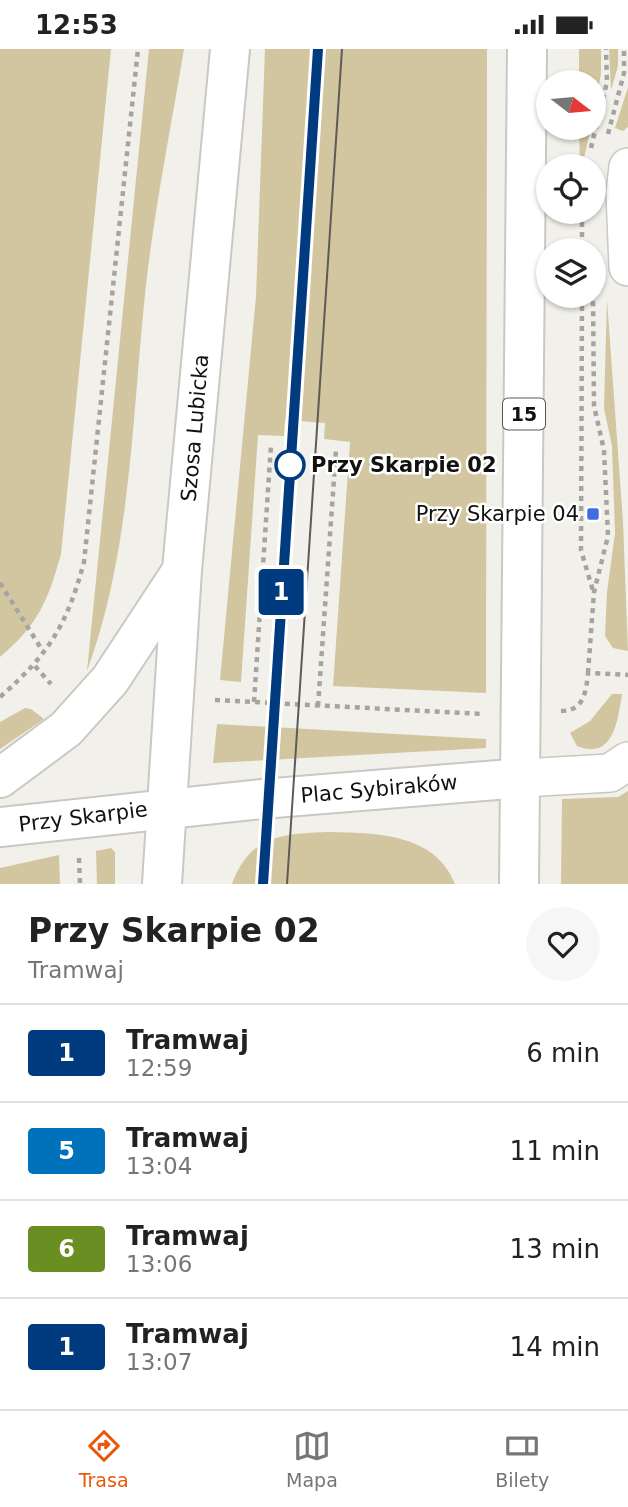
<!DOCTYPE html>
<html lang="pl">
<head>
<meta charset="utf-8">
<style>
	:root { --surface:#fff; --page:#f6f6f6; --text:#222; --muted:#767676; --line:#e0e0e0; --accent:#ea580c }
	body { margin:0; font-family:"DejaVu Sans",sans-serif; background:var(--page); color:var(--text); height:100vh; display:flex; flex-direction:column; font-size:26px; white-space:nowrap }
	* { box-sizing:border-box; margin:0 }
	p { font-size:23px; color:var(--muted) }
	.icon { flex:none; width:38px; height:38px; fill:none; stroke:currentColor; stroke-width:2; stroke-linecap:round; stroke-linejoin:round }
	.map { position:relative; height:835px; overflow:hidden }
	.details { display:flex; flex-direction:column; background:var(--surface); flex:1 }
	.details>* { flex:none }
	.badge { padding:0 14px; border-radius:5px; font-size:24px; line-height:46px }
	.needle { width:46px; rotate:106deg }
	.fabs { position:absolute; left:536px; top:21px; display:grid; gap:14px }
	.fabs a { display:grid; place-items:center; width:70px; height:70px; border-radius:50%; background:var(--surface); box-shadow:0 2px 5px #0004; font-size:35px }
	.map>.badge { position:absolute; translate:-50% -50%; box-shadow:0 0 0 4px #fff }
	.round { display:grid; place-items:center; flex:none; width:74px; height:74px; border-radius:37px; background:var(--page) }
	.head { display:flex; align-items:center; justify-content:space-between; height:119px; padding:0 28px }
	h1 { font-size:33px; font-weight:700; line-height:52px }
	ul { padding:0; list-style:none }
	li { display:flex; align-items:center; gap:21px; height:98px; padding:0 28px; border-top:2px solid var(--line) }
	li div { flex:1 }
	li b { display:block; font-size:26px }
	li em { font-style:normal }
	li .badge { min-width:77px; font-weight:700; text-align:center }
	.status { display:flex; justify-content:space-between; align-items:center; height:49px; padding:0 35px; background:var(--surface); direction:ltr }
	.status svg { height:19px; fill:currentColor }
	.menu { display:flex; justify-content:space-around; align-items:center; height:98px; border-top:2px solid var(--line); background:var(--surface); font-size:19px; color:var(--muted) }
	.menu a { display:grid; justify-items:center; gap:4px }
	.menu .on { color:var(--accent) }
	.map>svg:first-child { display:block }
	.green { fill:#d2c6a0 }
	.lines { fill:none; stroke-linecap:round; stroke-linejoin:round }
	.minor-casing { stroke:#c9c8c2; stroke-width:40 }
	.tertiary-casing { stroke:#c9c8c2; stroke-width:42 }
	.primary-casing { stroke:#c9c8c2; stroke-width:42 }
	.path { stroke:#a5a49f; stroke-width:4.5; stroke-dasharray:5 5; stroke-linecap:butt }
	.minor { stroke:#fff; stroke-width:37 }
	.tertiary { stroke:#fff; stroke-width:38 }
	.primary { stroke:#fff; stroke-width:38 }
	.tram { stroke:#5c5b58; stroke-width:2 }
	.line-casing { stroke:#fff; stroke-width:16 }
	.line { stroke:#003b80; stroke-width:10 }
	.stop-dot { fill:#fff; stroke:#003b80; stroke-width:3.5 }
	.poi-dot { fill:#3f6edf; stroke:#fff; stroke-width:2.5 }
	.labels { text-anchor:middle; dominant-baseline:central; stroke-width:5; stroke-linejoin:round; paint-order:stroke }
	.shield { fill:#fff; stroke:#585857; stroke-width:2 }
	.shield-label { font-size:19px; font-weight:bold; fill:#11110f }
	.street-label { font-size:21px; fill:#11110f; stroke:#fff }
	.stop-label { font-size:21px; font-weight:bold; fill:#11110f; stroke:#fff; text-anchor:start }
	.poi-label { font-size:21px; fill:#11110f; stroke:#fff; text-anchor:end }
</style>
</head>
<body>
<div class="status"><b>12:53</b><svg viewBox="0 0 49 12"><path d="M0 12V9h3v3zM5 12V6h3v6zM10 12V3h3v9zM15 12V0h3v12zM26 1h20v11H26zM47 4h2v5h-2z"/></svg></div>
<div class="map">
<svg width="628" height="835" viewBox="0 0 628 835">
	<rect width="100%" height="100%" fill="#f2f0ea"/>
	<path class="green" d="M0,0h111l-50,505c-13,47 -23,71 -61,103z
		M149,0h35c-13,78 -29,157 -38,236 -14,128 -14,264 -59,386z
		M265,0h222l-1,644 -153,-7 17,-244 -26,-3 1,-16 -40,-3 -1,16 -26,-1 -17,247 -21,-2 36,-384z
		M579,0h22v25l-8,42v-34h-14z
		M609,0h9v17l-7,24z
		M628,38v40l-5,4 -8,-3z
		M579,79h12l-9,38h-2z
		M607,251l16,222 5,129 -15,-3 -8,-12 2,-44 8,-59 -3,-87 -8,-38z
		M612,645h10c-4,25 -8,67 -45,52l-7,-13 20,-12z
		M25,659l6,1 13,10 -44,30v-27z
		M217,675l269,15v9l-273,15z
		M628,742v93h-67l1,-85 56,-2z
		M327,783c46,1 108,0 128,52h-223c18,-49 50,-50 95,-52z
		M111,799l4,4v32h-18l-1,-33z
		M59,806l1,29h-60v-16z"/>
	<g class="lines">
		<g class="minor-casing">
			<path id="minor" d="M628,118l-3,26 3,74
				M522,729l88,-5 18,-12"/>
		</g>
		<g class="tertiary-casing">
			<path id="tertiary" d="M0,778l262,-28 260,-21"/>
		</g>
		<g class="primary-casing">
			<path id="primary" d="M0,729l66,-49 44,-49 69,-105
				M162,835l20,-314 48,-521
				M519,835l8,-835"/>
		</g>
		<path class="path" d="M608,85l16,-61v-24
			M591,99l16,-66 -1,-33
			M582,163v38
			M582,247l-1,254 12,41
			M0,534l44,70
			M35,617l16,18
			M588,624l6,-81 14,-56 -4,-86 -10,-44 -1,-110
			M0,648c49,-43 67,-72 84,-135l54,-513
			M215,651l267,14
			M254,653l17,-257
			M318,657l18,-256
			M561,662c23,0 25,-19 27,-38l40,2
			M79,809l1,26"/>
		<use href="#minor" class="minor"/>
		<use href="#tertiary" class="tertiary"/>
		<use href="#primary" class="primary"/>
		<path class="tram" d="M263,835l55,-835
			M287,835l55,-835"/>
	</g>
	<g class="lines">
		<g class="line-casing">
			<path id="line" d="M263,835l55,-835"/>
		</g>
		<use href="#line" class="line"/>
	</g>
	<circle class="stop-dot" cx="290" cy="416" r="14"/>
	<rect class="poi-dot" x="586" y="458" width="14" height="14" rx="3.5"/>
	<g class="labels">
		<rect class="shield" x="503" y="349.5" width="42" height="31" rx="5"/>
		<g class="shield-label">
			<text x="524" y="365">15</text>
		</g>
		<g class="street-label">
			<text transform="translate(195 379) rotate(-85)">Szosa Lubicka</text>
			<text transform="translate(379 740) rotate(-5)">Plac Sybiraków</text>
			<text transform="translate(83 768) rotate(-7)">Przy Skarpie</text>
		</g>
		<g class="stop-label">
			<text x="311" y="416">Przy Skarpie 02</text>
		</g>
		<g class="poi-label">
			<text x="579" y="465">Przy Skarpie 04</text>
		</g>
	</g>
</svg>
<div class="fabs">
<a><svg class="needle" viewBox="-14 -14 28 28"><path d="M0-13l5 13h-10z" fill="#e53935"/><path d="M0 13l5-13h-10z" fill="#767676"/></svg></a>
<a><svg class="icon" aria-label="locate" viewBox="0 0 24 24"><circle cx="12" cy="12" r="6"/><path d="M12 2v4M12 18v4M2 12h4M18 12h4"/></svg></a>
<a><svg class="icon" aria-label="layers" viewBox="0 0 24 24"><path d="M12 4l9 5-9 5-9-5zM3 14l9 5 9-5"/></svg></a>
</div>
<b class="badge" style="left:281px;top:543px;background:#003b80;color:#fff">1</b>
</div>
<section class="details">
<div class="head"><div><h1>Przy Skarpie 02</h1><p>Tramwaj</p></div><a class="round"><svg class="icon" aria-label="heart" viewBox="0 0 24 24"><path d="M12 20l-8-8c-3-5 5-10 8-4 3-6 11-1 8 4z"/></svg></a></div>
<ul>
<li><span class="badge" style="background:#003b80;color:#fff">1</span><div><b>Tramwaj</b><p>12:59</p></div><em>6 min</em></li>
<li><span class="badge" style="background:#0072bc;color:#fff">5</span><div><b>Tramwaj</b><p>13:04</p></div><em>11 min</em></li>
<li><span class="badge" style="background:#6b8e23;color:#fff">6</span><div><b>Tramwaj</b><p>13:06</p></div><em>13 min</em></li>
<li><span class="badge" style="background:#003b80;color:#fff">1</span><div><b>Tramwaj</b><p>13:07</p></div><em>14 min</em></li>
</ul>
</section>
<nav class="menu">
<a class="on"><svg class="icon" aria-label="directions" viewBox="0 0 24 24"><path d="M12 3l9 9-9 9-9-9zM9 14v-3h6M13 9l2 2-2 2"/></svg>Trasa</a>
<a><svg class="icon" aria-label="map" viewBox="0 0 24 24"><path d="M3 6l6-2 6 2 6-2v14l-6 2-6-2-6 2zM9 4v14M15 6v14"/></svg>Mapa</a>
<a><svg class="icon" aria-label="tickets" viewBox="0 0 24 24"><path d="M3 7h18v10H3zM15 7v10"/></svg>Bilety</a>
</nav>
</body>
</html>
